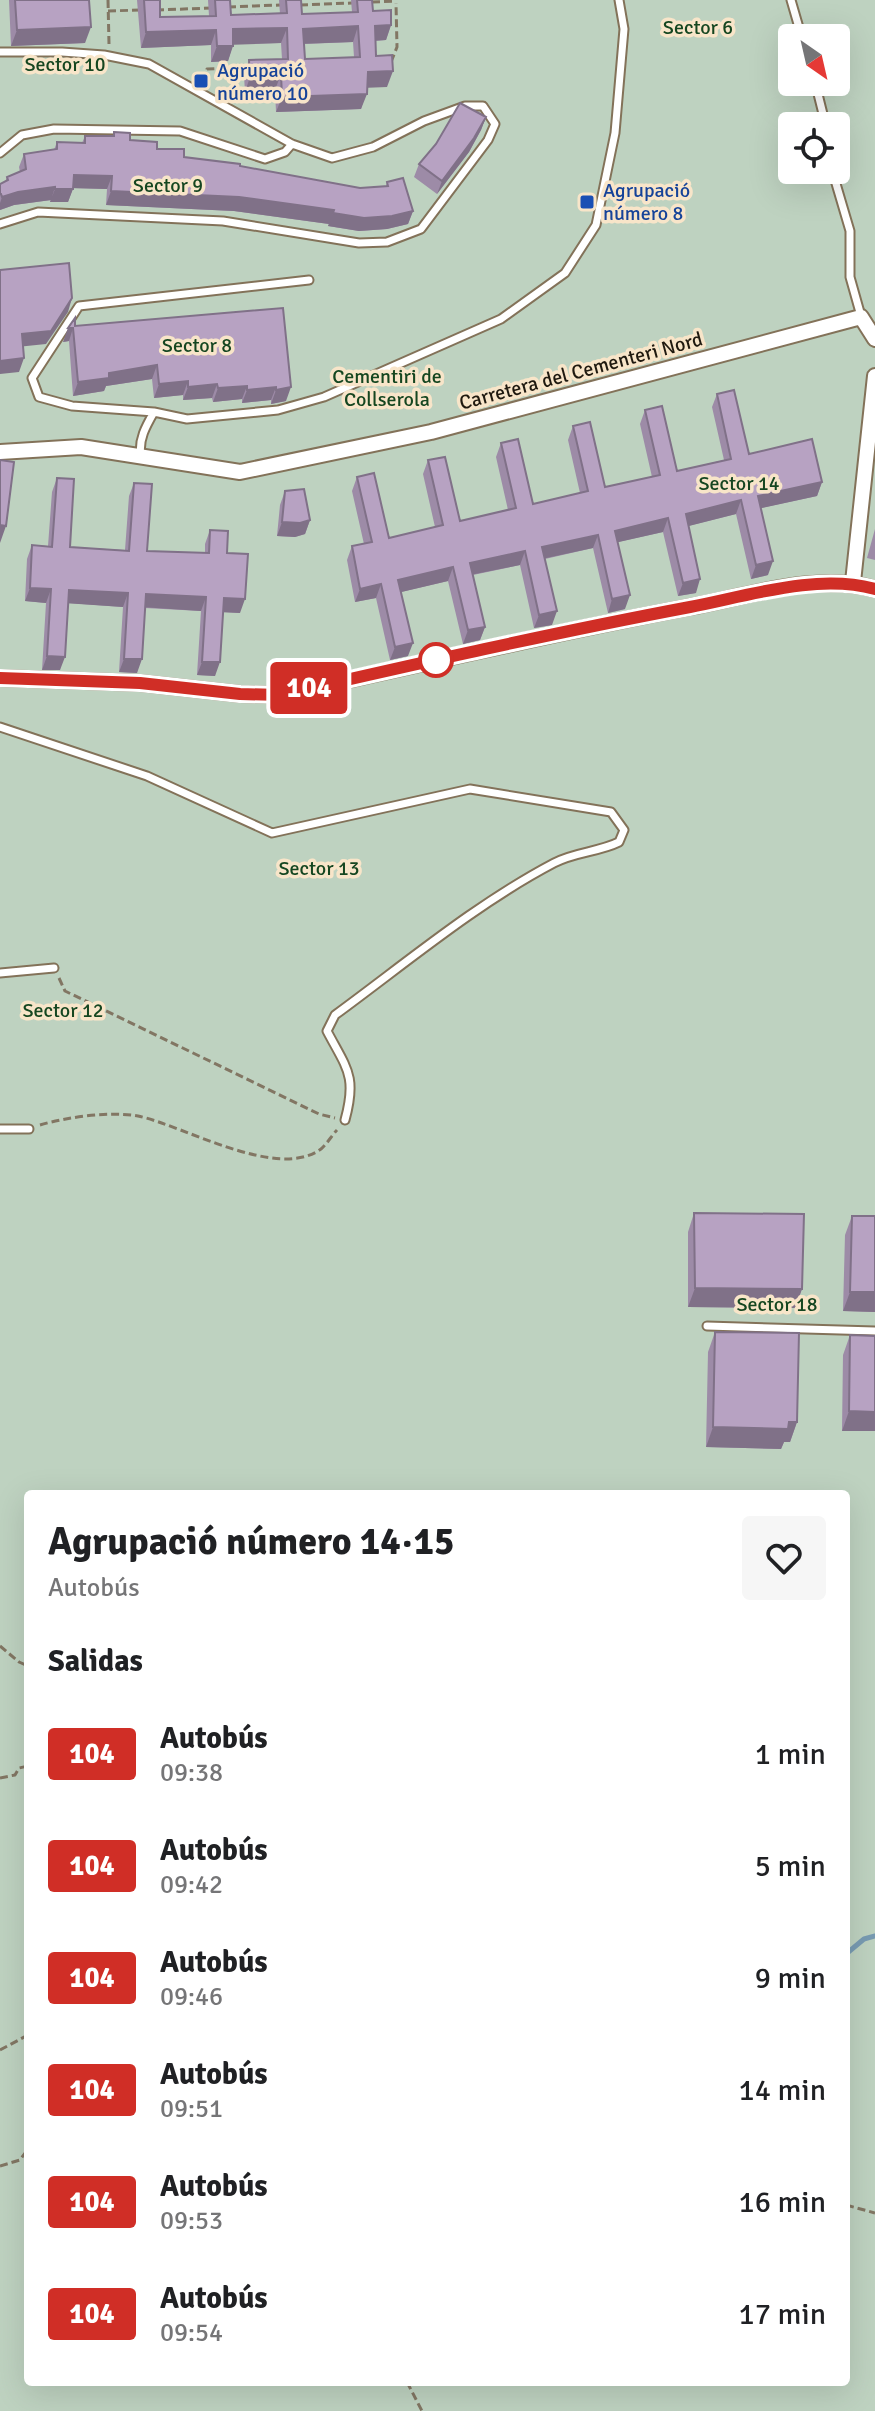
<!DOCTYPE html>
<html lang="es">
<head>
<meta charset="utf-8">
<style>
	:root { --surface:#fff; --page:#f6f6f6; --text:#202124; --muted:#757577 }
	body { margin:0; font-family:Signika,sans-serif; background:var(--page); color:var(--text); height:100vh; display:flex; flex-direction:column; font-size:30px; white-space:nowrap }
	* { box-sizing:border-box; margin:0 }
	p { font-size:26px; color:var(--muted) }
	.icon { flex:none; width:44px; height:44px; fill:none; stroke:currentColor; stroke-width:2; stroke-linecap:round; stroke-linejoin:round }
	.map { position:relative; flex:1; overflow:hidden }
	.drawer { position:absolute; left:24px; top:1490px; width:826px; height:896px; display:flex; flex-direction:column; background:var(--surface); border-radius:8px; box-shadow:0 8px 32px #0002 }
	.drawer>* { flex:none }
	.badge { padding:0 16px; border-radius:6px; font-size:28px; line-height:52px }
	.needle { width:52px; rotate:146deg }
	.tools { position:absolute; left:778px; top:24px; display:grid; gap:16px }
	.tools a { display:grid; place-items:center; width:72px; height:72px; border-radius:8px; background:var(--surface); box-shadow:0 8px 32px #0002; font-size:40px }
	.map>.badge { position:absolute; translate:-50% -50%; box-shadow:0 0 0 4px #fff }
	h2 { padding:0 24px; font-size:30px; line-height:72px }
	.round { display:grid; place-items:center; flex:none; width:84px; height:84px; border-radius:8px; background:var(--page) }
	.summary { display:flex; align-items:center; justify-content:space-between; height:136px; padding:0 24px }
	h1 { font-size:38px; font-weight:700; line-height:60px }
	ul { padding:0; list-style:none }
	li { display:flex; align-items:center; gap:24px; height:112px; padding:0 24px }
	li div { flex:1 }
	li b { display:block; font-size:30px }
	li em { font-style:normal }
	li .badge { min-width:88px; font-weight:700; text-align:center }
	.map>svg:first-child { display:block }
	.green { fill:#bed2c0; fill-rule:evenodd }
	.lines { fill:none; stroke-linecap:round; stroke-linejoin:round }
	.stream { stroke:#789bb2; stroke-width:5 }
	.lane-casing { stroke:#837259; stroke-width:11 }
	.street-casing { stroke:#837259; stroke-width:18 }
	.path { stroke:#827663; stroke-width:3; stroke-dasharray:8 4; stroke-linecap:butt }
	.lane { stroke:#fff; stroke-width:7 }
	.street { stroke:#fff; stroke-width:14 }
	.wall { fill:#9d8ba7; fill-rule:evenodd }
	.shaded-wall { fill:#807188 }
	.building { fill:#b7a2c2; stroke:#807188; stroke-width:2; fill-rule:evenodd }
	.line-casing { stroke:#fff; stroke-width:18 }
	.line { stroke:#d02e26; stroke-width:12 }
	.transit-dot { fill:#1a4fb4; stroke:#f8e5c9; stroke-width:3 }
	.stop-dot { fill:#fff; stroke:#d02e26; stroke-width:4 }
	.labels { text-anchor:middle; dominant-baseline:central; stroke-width:7; stroke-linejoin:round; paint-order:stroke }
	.park-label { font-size:20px; fill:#154620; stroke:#f8e5c9 }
	.transit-label { font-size:20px; fill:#164399; stroke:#f8e5c9; text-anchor:start }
	.street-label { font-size:20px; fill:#1f190f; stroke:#f8e5c9 }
</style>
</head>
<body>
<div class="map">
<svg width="875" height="2411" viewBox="0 0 875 2411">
	<rect width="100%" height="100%" fill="#f8e5c9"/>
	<path class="green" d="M0,0h875v2411h-875zM792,38h44v44h-44zM792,126h44v44h-44zM28,1494h818v888h-818z"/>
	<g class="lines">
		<path class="stream" d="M846,1954l18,-15 11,-3"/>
		<g class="lane-casing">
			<path id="lane" d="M791,0l11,38
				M0,52h62l42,3 45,9 143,80 40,14 41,-11 51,-26 41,-15h18l12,18 -7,16 -67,89 -34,13 -28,1 -136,-22 -185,-9 -38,12
				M815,82l11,44
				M0,153l22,-18 32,-6 126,2 85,28 20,-7 7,-8
				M832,170l18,61v46l11,39
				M154,412l-82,-6 -33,-9 -7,-19 47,-72 230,-26
				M141,456c-3,-16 5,-30 13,-44l33,7 91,-9 46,-13 177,-78 64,-46 31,-48 19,-92 9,-104 -5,-29
				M0,727l147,49 125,57 198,-44 141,23 13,18 -5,12c-20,10 -45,10 -65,21 -78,41 -148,100 -219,152l-8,16c20,38 30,45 18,89
				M0,973l54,-5
				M0,1129h29
				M707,1326l168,5"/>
		</g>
		<g class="street-casing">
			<path id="street" d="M0,452l81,-5 159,25 191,-40 430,-115 14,22
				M853,582l22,-206
				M0,678l140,5 100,11 40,1c136,-30 272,-62 410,-88 58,-11 127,-35 185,-18"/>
		</g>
		<path class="path" d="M108,0l1,44
			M372,2l24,-1
			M300,5l52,-2
			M228,7l52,-2
			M156,10l56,-2
			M108,11l32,-1
			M391,62l6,-15 -1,-44
			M203,81l4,-12 40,-2
			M59,978l6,13 254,123 16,4
			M40,1125c27,-8 70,-14 98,-9 47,10 139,65 183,33 6,-5 11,-14 16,-19
			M0,1646l19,16 9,4
			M0,1778l15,-3 4,-7 9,-2
			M0,2050l28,-15
			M0,2166l20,-6 8,-11
			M846,2205l29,8
			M407,2382l15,29"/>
		<use href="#lane" class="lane"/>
		<use href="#street" class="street"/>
	</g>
	<path class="wall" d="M9,0h80l-4,43 -74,3z
		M137,0h23v17l49,-1 -1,-16h22l1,15 49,-1 -1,-14h22l1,14 50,-2 -1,-12h21l1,11 18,14 -5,15 -11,1 1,15 11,31h-20l-6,22 -85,3 -1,-22 -30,2 -1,-16 5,-16 33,-1 -1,-16 -48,1 -5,17 -17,1v-17l-70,3zM353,42l1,15 -49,2 -1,-15z
		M486,117l-5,13 -12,22 -32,42 -23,-17 5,-13z
		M114,132l16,8 54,17 176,31 26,-2 1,-4 26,29 -5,13 -21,5 -28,2 -31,-5 1,-2 -95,-13 -128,-6 1,-16 -34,-1 -5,14h-18l1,-2 -37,5 -14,5v-26l5,-2 2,-5 13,-5 -1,-5 5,-13 30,-4 3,-8 25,1 3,-7h28z
		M283,308l3,93 -15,3v-4l-29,3v-4l-29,3 -1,-4 -29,2v-5l-29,3 -2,-19 -46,7 -2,5 -31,5 -4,-55 -6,1 12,-16z
		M717,394l32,60 73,28 -5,14 -56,12 7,67 -17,4 -15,-65 -48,12 8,67 -18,3 -15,-64 -45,10 7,67 -17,4 -15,-65 -48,11 7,66 -18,3 -14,-63 -47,10 12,52 -5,13 -17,4 -15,-63 -47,11 7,64 -18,4 -14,-62 -21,4 -8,-42 5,-14 12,-2 -12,-53 5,-14 32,61 46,-11 -12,-53 5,-14 32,61 48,-11 -12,-53 5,-14 32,61 47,-11 -12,-53 5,-14 32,61 47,-10 -12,-53 5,-14 32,61 47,-11 -12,-53z
		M57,478l13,69 55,3 4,-54 5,-13 13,68 58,2v-9l5,-14 17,23 13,60 -17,-1 -8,64 -18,-1 4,-64 -56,-3 -8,65 -18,-1 4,-65 -55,-4 -8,67h-18l4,-67 -21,-2 2,-42 5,-14 16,1 4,-54z
		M285,491l25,29 -5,14 -10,3 -18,-1 3,-31z
		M875,529v31l-8,-2z
		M694,1213l108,76 -7,19 -107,-1v-75z
		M852,1216h23v96l-32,-1 2,-76z
		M715,1332l82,90 -7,20h-6l-3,7 -75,-2 2,-95z
		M850,1335l25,1v95h-33l1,-76z"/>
	<path class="shaded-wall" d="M391,25l-5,15 -17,1 6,-15z
		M358,26l-5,16 -56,2 6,-15z
		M91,27l-6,16 -74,3 6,-16z
		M287,28l-6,15 -54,2 6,-16z
		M216,30l-5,15 -70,3 5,-16z
		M217,46h16l-5,15 -17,1z
		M393,71l-6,16 -25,1 6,-16z
		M281,74l-6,16 -30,2 5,-15z
		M367,94l-6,15 -85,3 6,-15z
		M486,117l-5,13 -12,22 -32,42 5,-13z
		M74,175l38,1 -5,13 -38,-1z
		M55,187l-4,13 -37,5 -14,5v-7l2,-6 16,-5z
		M55,189h18l-5,13h-18z
		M111,191l128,6 95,13 -5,14 -95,-13 -128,-6z
		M413,211l-5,13 -21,5 -28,2 -31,-5 5,-13z
		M72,298l-4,14 -22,32 -29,3 5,-13z
		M68,328h5l-4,13 -6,1z
		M24,358l-5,14 -19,2v-13z
		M157,365l-5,14 -46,7 -2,5 -31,5 5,-14 31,-9z
		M188,381l-5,14 -29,3 5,-14z
		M217,384l-5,14 -29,2 5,-13z
		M247,386l-5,13 -29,3 5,-14z
		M276,387l-5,13 -29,3 5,-13z
		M291,387l-5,14 -15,3 5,-14z
		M822,482l-5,14 -64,14 5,-14z
		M741,500l-5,14 -55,14 5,-14z
		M668,518l-5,14 -53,12 5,-13z
		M310,520l-5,14 -10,3 -18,-1 5,-14z
		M0,525l6,1 -6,17z
		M598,535l-5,13 -56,12 5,-13z
		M525,551l-5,14 -55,11 5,-13z
		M773,561l-5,14 -17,4 5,-14z
		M453,567l-5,14 -55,13 5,-14z
		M700,579l-4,14 -18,3 5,-13z
		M381,584l-5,14 -21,4 5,-13z
		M30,588l21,1 -5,14 -21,-2z
		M69,590l59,3 -5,14 -59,-4z
		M146,594l60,3 -5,14 -60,-4z
		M630,595l-5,14 -17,4 4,-14z
		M224,598l21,1 -5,14 -21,-1z
		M557,611l-5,14 -18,3 5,-13z
		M485,627l-5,13 -17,4 5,-14z
		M413,643l-5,13 -18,4 5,-13z
		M47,656l18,1 -5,13h-18z
		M124,659h18l-5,14 -18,-1z
		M202,662h18l-5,14 -18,-1z
		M695,1288l107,1 -7,19 -107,-1z
		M850,1292h25v20l-32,-1z
		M849,1411l26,1v19h-33z
		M789,1422h8l-7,20h-6l-3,7 -75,-2 7,-20z"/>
	<path class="building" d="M15,0h74l2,27 -74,3z
		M144,0h16v17l56,-1 -1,-16h15l1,15 56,-2 -1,-13h15l1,14 56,-2 -1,-12h15l1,11 18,-1v15l-16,1 1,30 16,-1 1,16 -25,1 -1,22 -85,3 -1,-23 -31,3 -1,-17 39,-1 -1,-31 -54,1v17h-16l-1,-16 -70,2zM358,26l2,31 -55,2 -2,-30z
		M460,103l26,14 -12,21 -32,43 -23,-17 17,-20z
		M114,132l16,1v7l27,2v7h27v8l56,7v2l120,22 28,-2 -1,-4 16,-4 10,33 -21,5 -28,2 -31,-5 1,-3 -95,-13 -128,-6 1,-15 -38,-1 -1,14h-18v-2l-37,5 -16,5 -1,-3h-1v-10l8,-4 -1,-3 19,-8 -2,-15 33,-5v-7l28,1v-7h29z
		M69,263l3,35 -21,33 -29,3 2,24 -24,3v-91z
		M283,308l8,79 -15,3v-3l-29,3v-4l-29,2 -1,-4 -29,3v-6l-29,3 -2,-19 -48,8v5l-31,4 -5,-54h-5l7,-10v8z
		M734,390l15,64 63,-15 10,43 -64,14 15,65 -17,4 -15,-65 -55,14 14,65 -17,4 -15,-65 -53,13 15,64 -18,4 -14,-64 -56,12 15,64 -18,4 -14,-64 -55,12 15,64 -17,3 -15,-63 -55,13 15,63 -18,4 -14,-63 -21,5 -8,-43 20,-4 -15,-65 17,-4 15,65 54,-13 -15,-65 17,-3 15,64 56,-13 -15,-65 17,-4 15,65 55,-13 -15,-65 17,-4 15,65 55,-12 -15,-65 17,-4 15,65 54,-12 -14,-65z
		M0,460l14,2 -8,64 -6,-1z
		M57,478l17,1 -4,68 59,4 5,-68 18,1 -5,67 62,2 1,-23 18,1 -1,22 21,1 -3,45 -21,-1 -4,64h-18l4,-65 -60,-3 -4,65h-18l4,-66 -59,-3 -4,67 -18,-1 4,-67 -21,-1 2,-43 20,2z
		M304,489l6,31 -10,3 -18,-1 3,-31z
		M694,1213l110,1 -2,75 -107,-1z
		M852,1216h23v76h-25z
		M715,1332l84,1 -2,89h-8l-1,7 -75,-2z
		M850,1335l25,1v76l-26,-1z"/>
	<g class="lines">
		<g class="line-casing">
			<path id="line" d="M0,678l140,5 100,11 40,1c136,-31 272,-62 410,-88 58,-11 127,-34 185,-18"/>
		</g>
		<use href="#line" class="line"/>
	</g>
	<g class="transit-dot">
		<rect x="193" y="73" width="16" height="16" rx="4"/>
		<rect x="579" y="194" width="16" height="16" rx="4"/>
	</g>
	<circle class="stop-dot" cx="436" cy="660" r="16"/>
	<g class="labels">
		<g class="park-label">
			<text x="698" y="27">Sector 6</text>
			<text x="65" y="64">Sector 10</text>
			<text x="168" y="185">Sector 9</text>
			<text x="197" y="345">Sector 8</text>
			<text x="387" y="376">Cementiri de<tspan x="387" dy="23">Collserola</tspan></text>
			<text x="739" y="483">Sector 14</text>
			<text x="319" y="868">Sector 13</text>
			<text x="63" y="1010">Sector 12</text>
			<text x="777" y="1304">Sector 18</text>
		</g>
		<g class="transit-label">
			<text x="217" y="70">Agrupació<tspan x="217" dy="23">número 10</tspan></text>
			<text x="603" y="190">Agrupació<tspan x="603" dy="23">número 8</tspan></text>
		</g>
		<g class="street-label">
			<text transform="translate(581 371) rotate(-15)">Carretera del Cementeri Nord</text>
		</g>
	</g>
</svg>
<div class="tools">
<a><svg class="needle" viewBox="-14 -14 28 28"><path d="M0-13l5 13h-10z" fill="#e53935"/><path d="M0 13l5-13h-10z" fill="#757577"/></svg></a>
<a><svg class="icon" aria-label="locate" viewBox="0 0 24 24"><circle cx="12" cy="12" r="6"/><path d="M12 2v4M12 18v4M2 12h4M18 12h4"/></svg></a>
</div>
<b class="badge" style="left:309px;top:688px;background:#d02e26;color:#fff">104</b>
<section class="drawer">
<div class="summary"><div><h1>Agrupació número 14·15</h1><p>Autobús</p></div><a class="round"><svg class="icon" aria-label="heart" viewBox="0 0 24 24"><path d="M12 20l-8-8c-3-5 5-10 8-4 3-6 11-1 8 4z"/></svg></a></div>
<h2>Salidas</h2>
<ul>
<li><span class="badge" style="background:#d02e26;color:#fff">104</span><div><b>Autobús</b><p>09:38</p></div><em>1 min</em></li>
<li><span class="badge" style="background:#d02e26;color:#fff">104</span><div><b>Autobús</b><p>09:42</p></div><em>5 min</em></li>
<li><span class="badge" style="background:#d02e26;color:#fff">104</span><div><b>Autobús</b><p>09:46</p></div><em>9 min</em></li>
<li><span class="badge" style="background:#d02e26;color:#fff">104</span><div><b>Autobús</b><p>09:51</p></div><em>14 min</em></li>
<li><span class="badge" style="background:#d02e26;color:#fff">104</span><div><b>Autobús</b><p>09:53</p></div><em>16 min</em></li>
<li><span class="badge" style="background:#d02e26;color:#fff">104</span><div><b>Autobús</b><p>09:54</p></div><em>17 min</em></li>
</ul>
</section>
</div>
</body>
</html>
